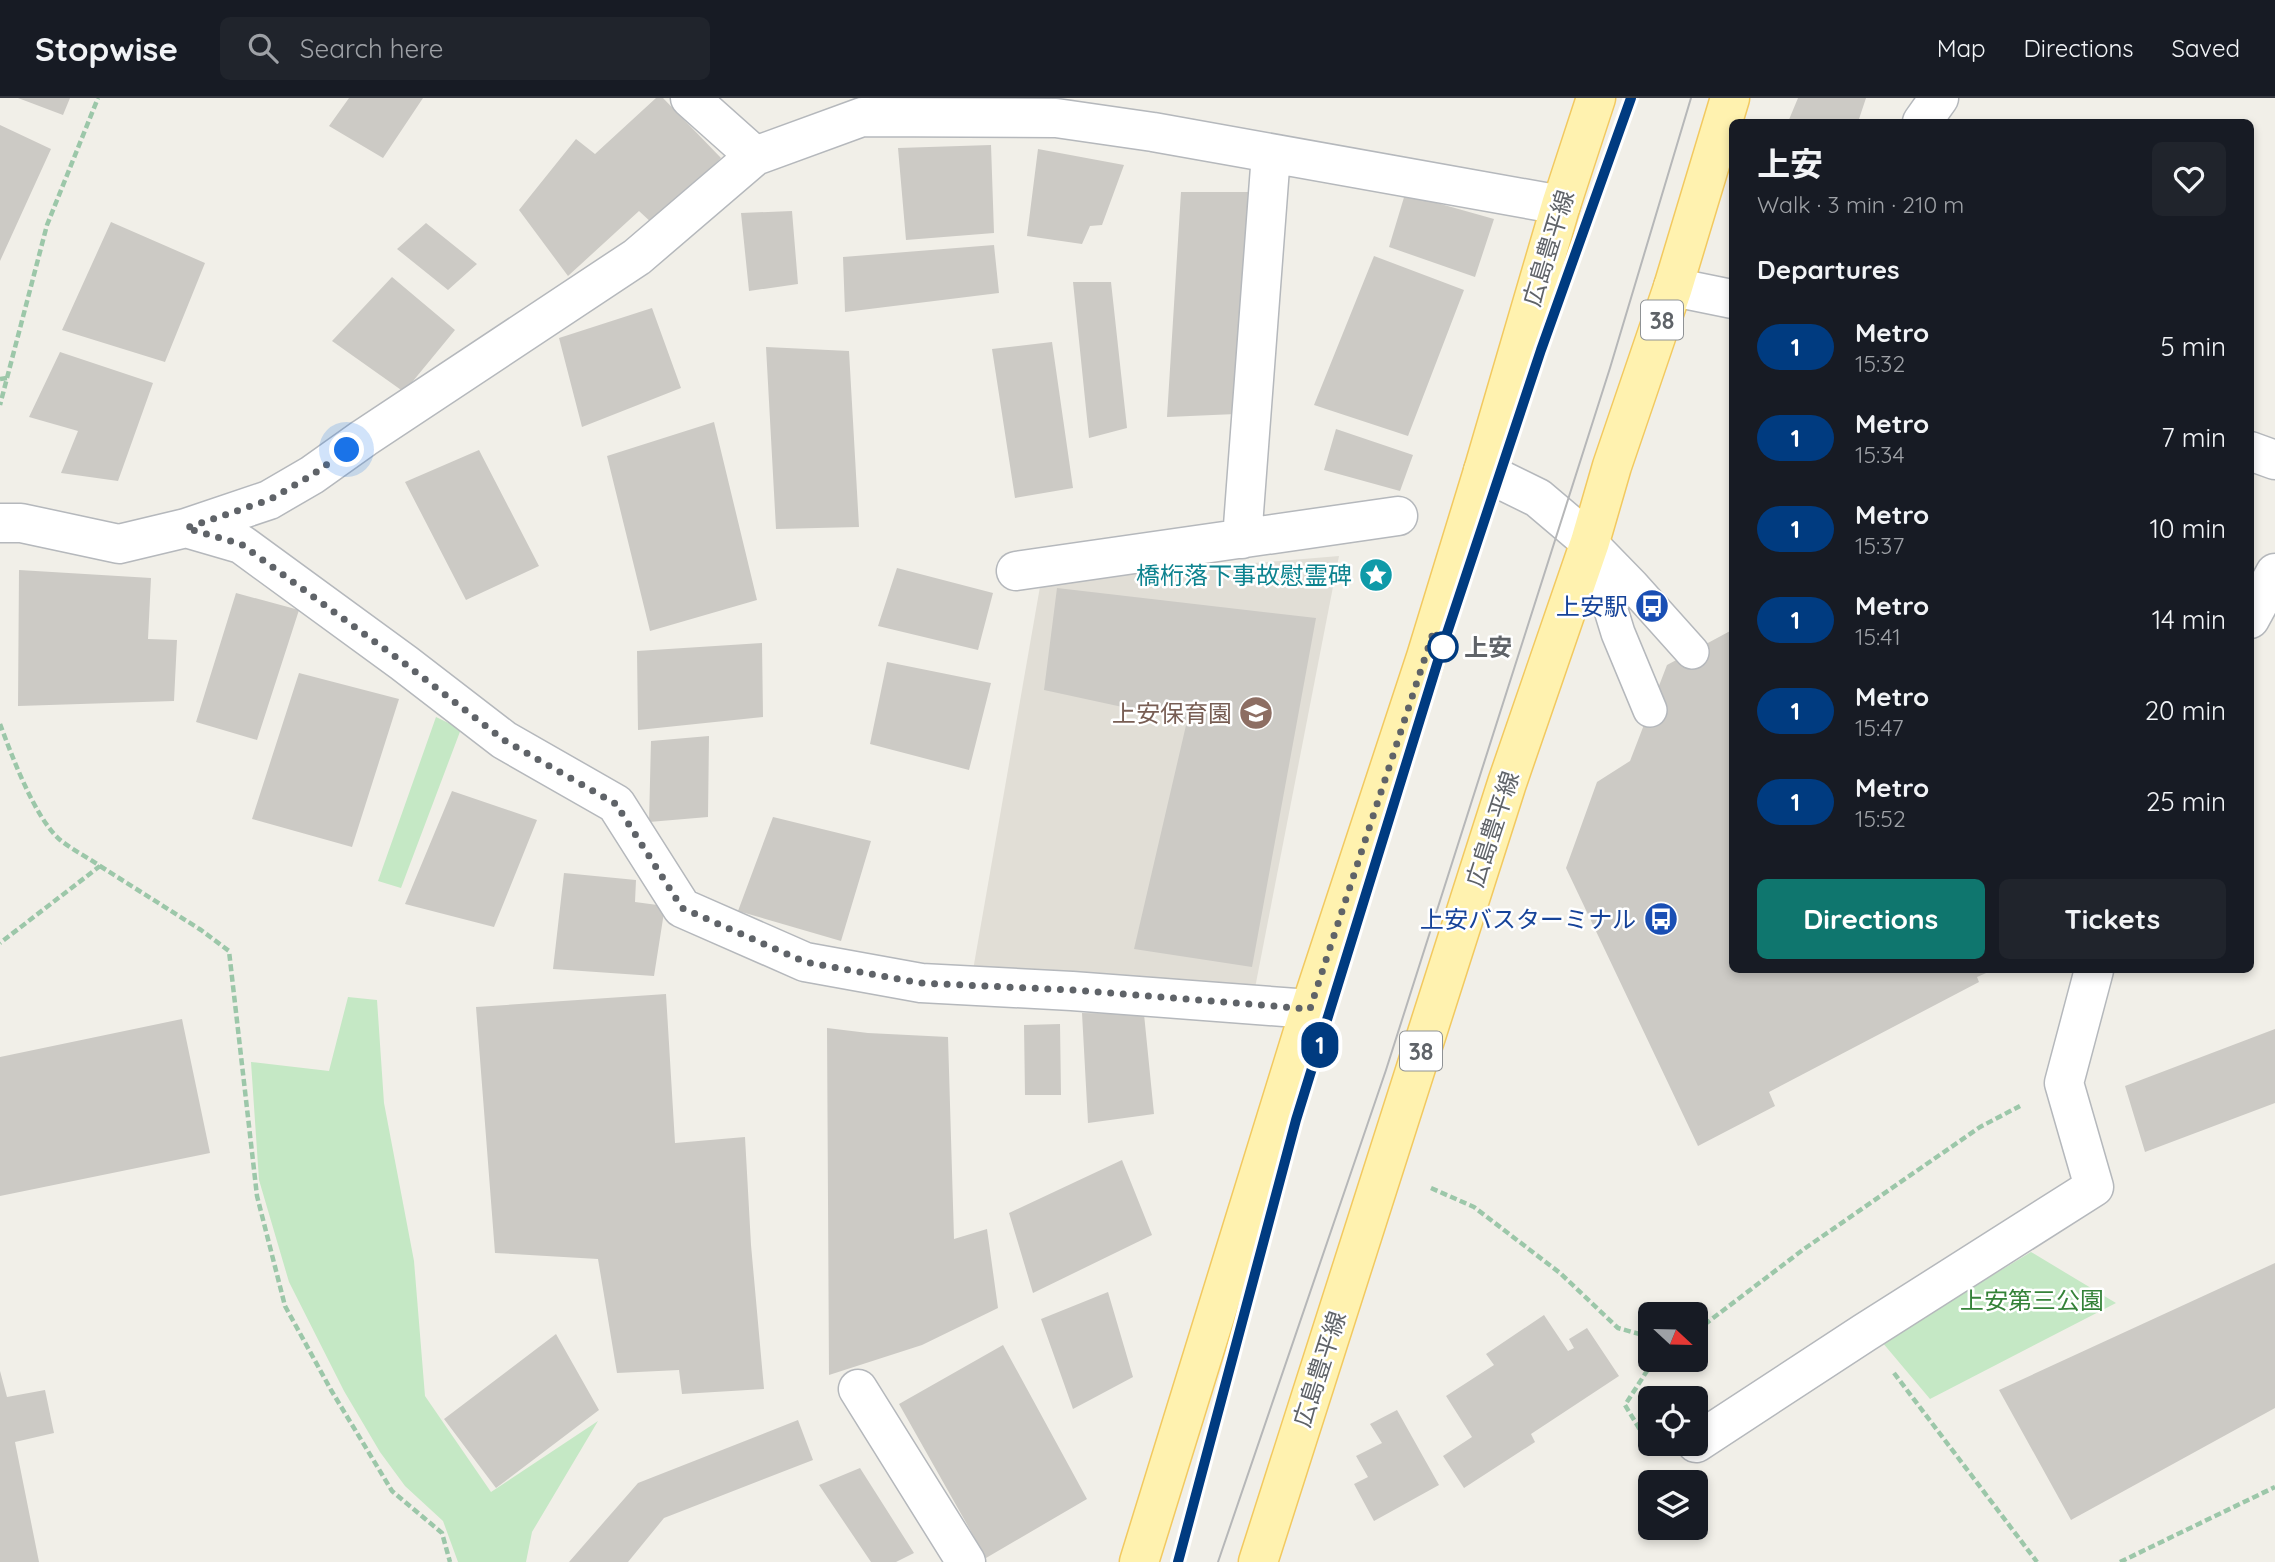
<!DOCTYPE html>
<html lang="en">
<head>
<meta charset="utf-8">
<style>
	:root { --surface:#171b24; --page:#20242c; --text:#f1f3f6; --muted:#9ea1a6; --line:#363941; --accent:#0f766e }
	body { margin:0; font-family:Quicksand,"Noto Sans JP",sans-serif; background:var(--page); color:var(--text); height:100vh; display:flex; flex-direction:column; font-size:26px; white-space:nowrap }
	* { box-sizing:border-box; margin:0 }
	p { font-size:23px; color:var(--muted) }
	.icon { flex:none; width:38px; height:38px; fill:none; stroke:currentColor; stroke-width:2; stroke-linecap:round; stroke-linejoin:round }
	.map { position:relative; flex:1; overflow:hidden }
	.panel { position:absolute; left:1729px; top:21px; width:525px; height:854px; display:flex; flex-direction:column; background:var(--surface); border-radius:10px; box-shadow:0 4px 10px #0003 }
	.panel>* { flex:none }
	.badge { padding:0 14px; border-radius:23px; font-size:24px; line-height:46px }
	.needle { width:46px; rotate:112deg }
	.controls { position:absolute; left:1638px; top:1204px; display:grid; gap:14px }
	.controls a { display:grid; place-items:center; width:70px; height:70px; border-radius:10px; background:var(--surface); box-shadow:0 4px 10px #0003; font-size:35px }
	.you { position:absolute; width:35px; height:35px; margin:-18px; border:5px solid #fff; border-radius:50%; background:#1a73e8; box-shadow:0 0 0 10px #1a73e833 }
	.map>.badge { position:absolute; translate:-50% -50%; box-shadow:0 0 0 4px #fff }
	h2 { padding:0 28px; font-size:26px; line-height:63px }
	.round { display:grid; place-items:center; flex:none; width:74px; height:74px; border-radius:10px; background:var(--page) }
	.overview { display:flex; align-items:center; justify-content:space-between; height:119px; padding:0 28px }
	h1 { font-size:33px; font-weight:700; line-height:52px }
	.action { display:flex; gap:14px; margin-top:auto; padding:14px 28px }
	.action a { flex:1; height:80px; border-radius:10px; background:var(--accent); color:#fff; font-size:28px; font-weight:700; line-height:80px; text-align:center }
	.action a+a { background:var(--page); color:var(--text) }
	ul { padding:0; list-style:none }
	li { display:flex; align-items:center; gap:21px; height:91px; padding:0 28px }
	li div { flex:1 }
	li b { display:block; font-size:26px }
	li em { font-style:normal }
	li .badge { min-width:77px; font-weight:700; text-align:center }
	header { display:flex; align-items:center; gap:42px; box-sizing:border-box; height:98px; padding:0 35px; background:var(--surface); border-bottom:2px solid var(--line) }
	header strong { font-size:33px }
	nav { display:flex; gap:38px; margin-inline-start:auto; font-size:24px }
	.search { width:490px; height:63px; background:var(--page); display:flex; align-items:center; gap:18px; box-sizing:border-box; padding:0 24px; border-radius:10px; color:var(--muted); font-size:26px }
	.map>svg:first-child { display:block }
	.education { fill:#e1ded6 }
	.green { fill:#c5e8c5 }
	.building { fill:#cccac5 }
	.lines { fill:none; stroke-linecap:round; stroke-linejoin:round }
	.service-casing { stroke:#b5b8bc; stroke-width:36 }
	.minor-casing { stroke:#b5b8bc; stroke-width:41 }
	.primary-casing { stroke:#f2c960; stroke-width:41 }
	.path { stroke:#9cc7a9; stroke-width:4.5; stroke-dasharray:7 3.5; stroke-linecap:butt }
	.service { stroke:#fff; stroke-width:33 }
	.minor { stroke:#fff; stroke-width:38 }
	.primary { stroke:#fff2af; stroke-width:38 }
	.tram { stroke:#b6b7b8; stroke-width:2 }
	.line-casing { stroke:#fff; stroke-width:16 }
	.line { stroke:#003b80; stroke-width:10 }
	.walk { stroke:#5f6368; stroke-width:7; stroke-dasharray:0 12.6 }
	.stop-dot { fill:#fff; stroke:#003b80; stroke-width:3.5 }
	.labels { text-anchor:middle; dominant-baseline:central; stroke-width:5; stroke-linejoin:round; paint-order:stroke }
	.shield { fill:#fff; stroke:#8f9295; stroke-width:2 }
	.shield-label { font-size:23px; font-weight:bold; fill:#5f6368 }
	.street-label { font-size:24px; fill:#5f6368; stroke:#fff }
	.culture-label { font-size:24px; fill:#0d838f; stroke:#fff; text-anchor:end }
	.transit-label { font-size:24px; fill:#164399; stroke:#fff; text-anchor:end }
	.stop-label { font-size:24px; font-weight:bold; fill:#5f6368; stroke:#fff; text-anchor:start }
	.education-label { font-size:24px; fill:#785e54; stroke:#fff; text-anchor:end }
	.park-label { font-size:24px; fill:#348238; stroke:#fff }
</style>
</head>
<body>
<header>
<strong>Stopwise</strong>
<div class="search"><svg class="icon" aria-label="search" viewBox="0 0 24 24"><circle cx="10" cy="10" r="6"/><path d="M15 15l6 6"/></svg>Search here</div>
<nav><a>Map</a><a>Directions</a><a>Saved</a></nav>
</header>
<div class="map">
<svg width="2275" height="1464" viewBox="0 0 2275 1464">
	<rect width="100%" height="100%" fill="#f1efe8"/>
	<path class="education" d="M1339,458l-84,432 -282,-18 68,-389z"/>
	<path class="green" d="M436,619l25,12 -60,159 -23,-7z
		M348,899l29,3 7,103 30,158 11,135 66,96 107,-71 -66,111 -6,30h-68l-15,-41 -38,-35 -25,-34 -36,-61 -55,-109 -30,-102 -8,-118 78,9z
		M2031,1154l85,51 -186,96 -48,-57z"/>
	<path class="building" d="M18,0h52l-7,17z
		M349,0h74l-40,60 -54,-32z
		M656,0h7l58,60 -68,66 -14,-13 -71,65 -49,-66 57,-71 19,15z
		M1798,0h68l-8,24h-70z
		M0,27l51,24 -51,112z
		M991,47l3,88 -88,7 -8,-92z
		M1038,51l86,16 -22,60 -12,1 -8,18 -55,-8z
		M1181,94h67l-12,222 -69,3z
		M1405,96l89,25 -19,58 -86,-30z
		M792,113l6,73 -49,7 -8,-78z
		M111,124l94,41 -40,99 -103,-32z
		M426,125l51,41 -29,26 -51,-41z
		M994,147l5,48 -154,19 -2,-55z
		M1374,158l90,34 -56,146 -94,-31z
		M392,179l63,53 -51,62 -72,-51z
		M1073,184h38l16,146 -38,10z
		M652,210l29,80 -99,39 -23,-89z
		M1052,244l21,146 -58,10 -23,-149z
		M766,249l83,4 10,176 -83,2z
		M60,254l93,31 -35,98 -57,-8 17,-42 -49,-14z
		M714,324l43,178 -107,31 -43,-175z
		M1336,331l77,26 -13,36 -76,-21z
		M479,352l60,116 -73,34 -61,-118z
		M897,470l96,25 -15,57 -100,-24z
		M19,472l132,8 -3,61 29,1 -3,61 -156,5z
		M1057,490l259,30 -64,349 -118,-18 53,-228 -143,-31z
		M236,495l63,17 -42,130 -61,-18z
		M1732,532v340h261l-16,7 2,5 -210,110 6,14 -77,40 -132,-278 31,-86 33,-21 37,-96z
		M762,545l1,74 -125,13 -1,-79z
		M887,564l104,21 -22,87 -99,-26z
		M299,575l100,26 -47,148 -100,-28z
		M709,638l-1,81 -59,5 2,-81z
		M452,693l85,29 -43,107 -89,-23z
		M773,719l98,24 -30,100 -103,-30z
		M564,775l72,7 -1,22 30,4 -11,70 -101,-7z
		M666,896l9,149 70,-6 6,108 13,144 -82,5 -3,-24 -62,3 -19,-114 -103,-6 -19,-246z
		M1082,915l62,1 10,100 -66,9z
		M182,921l28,134 -210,43v-139z
		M1060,926l1,71h-36l-1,-70z
		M827,930l41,5 80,4 6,202 33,-10 11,79 -76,37 -93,30z
		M2275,931v74l-130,49 -20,-66z
		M1122,1062l30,75 -119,58 -24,-80z
		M2275,1165v145l-204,112 -72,-130z
		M1108,1194l25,85 -60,32 -32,-90z
		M1544,1217l24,36 6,-3 -5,-9 18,-11 32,48 -88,58 4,8 -71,46 -21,-32 29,-19 -26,-41 48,-31 -8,-11z
		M556,1236l43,76 -103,78 -52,-69z
		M1003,1247l84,154 -101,59 -87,-154z
		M0,1273l7,26 38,-7 9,43 -39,9 24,120h-39z
		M1397,1312l42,75 -65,36 -20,-37 14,-7 -12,-21 26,-13 -12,-19z
		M798,1322l15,40 -149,58 -36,44h-59l69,-79z
		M860,1370l54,85 -18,9h-25l-52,-77z"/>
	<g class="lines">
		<g class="service-casing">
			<path id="service" d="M1590,444l28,91 32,77
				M1594,448l38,39 60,67"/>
		</g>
		<g class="minor-casing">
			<path id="minor" d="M690,0l65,58
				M1922,24l17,-24
				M1673,189l59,12
				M2250,353l25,9
				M1483,373l55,27 52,44
				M0,425h21l98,21 67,-16 83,-28 43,-25 52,-37 273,-181 118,-101 107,-39 194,1 97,14 408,73
				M186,430l55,16 163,119 100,77 112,64 66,104 123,54 116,21 151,8 238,18
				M1242,441l29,-385
				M1016,473l382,-55
				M2250,521l25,-46
				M858,1291l108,173
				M1696,1345l168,-110 230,-146 -30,-104 30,-113"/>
		</g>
		<g class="primary-casing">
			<path id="primary" d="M1139,1464l171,-553 116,-352 57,-186 78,-266 35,-107
				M1258,1464l249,-779 83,-241 22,-76 61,-179 57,-189"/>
		</g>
		<path class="path" d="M7,280l40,-153 51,-127
			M0,281l7,-1 -7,27
			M0,626c12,32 34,92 59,115 12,10 28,18 41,27l-100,77
			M100,768l101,64 28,21 28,245 28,110 46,84 61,101 50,42 8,29
			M1431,1090l43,19 86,66 58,55 32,9
			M1696,1233l108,-82 176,-122 40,-21
			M1894,1275l143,189
			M1645,1340l-20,-33 29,-45
			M2120,1464l155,-75"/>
		<use href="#service" class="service"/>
		<use href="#minor" class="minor"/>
		<use href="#primary" class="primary"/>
		<path class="tram" d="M1178,1464l110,-416 154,-498 99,-298 90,-252
			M1218,1464l168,-492 224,-702 81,-270"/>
	</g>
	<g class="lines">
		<g class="line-casing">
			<path id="line" d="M1178,1464l118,-442 146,-472 99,-298 90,-252"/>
		</g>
		<use href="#line" class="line"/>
		<path class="walk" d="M347,352l-35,25 -43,25 -83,28 55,16 163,119 100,77 112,64 66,104 123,54 116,21 151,7 238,19 124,-379 9,17"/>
	</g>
	<defs>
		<g id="sight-disc" transform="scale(1.75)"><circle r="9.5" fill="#0f9aa8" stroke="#fff"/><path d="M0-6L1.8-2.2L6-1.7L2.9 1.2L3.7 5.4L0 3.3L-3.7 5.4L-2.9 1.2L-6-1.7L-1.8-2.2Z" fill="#fff"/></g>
		<g id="bus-disc" transform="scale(1.75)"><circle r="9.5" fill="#1a4fb4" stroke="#fff"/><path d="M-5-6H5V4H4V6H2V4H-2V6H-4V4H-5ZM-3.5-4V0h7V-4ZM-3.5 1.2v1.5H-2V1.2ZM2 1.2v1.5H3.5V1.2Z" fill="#fff"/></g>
		<g id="school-disc" transform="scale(1.75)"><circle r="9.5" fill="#8d6e63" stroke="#fff"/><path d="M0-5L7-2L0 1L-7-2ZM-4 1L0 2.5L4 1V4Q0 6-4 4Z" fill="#fff"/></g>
	</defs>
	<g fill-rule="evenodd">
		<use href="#sight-disc" x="1376" y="477"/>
		<use href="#bus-disc" x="1652" y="508"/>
		<use href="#school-disc" x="1256" y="615"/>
		<use href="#bus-disc" x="1661" y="821"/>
	</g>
	<circle class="stop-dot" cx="1443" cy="549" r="14"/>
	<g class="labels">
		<g class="shield">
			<rect x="1641" y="202.5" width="42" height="39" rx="5"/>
			<rect x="1400" y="933.5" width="42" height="39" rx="5"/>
		</g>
		<g class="shield-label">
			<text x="1662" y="222">38</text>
			<text x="1421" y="953">38</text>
		</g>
		<g class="street-label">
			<text transform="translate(1548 150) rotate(-73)">広島豊平線</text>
			<text transform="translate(1492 731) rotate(-72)">広島豊平線</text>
			<text transform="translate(1319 1271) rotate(-72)">広島豊平線</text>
		</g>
		<g class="culture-label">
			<text x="1352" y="477">橋桁落下事故慰霊碑</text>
		</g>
		<g class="transit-label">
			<text x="1628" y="508">上安駅</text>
			<text x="1636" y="821">上安バスターミナル</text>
		</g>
		<g class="stop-label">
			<text x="1464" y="549">上安</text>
		</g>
		<g class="education-label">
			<text x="1232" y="615">上安保育園</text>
		</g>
		<g class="park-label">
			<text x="2032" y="1202">上安第三公園</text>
		</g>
	</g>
</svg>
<div class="controls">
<a><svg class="needle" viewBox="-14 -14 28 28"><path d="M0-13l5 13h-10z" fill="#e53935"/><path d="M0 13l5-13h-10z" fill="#9ea1a6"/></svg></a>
<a><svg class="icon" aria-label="locate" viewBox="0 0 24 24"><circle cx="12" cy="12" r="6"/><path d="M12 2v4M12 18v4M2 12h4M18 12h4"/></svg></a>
<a><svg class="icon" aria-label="layers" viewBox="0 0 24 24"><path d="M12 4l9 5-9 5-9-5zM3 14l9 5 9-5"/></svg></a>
</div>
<div class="you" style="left:347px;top:352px"></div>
<b class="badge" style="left:1320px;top:947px;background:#003b80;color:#fff">1</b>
<section class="panel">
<div class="overview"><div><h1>上安</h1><p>Walk · 3 min · 210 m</p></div><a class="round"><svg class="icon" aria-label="heart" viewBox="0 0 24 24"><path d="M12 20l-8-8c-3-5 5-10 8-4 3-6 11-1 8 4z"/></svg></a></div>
<h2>Departures</h2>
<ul>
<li><span class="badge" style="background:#003b80;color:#fff">1</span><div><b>Metro</b><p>15:32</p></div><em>5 min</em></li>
<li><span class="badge" style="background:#003b80;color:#fff">1</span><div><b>Metro</b><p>15:34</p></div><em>7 min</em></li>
<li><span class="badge" style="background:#003b80;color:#fff">1</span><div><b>Metro</b><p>15:37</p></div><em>10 min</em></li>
<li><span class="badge" style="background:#003b80;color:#fff">1</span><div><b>Metro</b><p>15:41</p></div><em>14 min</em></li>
<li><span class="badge" style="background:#003b80;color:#fff">1</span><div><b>Metro</b><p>15:47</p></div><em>20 min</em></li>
<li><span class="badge" style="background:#003b80;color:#fff">1</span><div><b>Metro</b><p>15:52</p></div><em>25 min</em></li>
</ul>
<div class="action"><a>Directions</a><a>Tickets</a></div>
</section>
</div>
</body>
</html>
